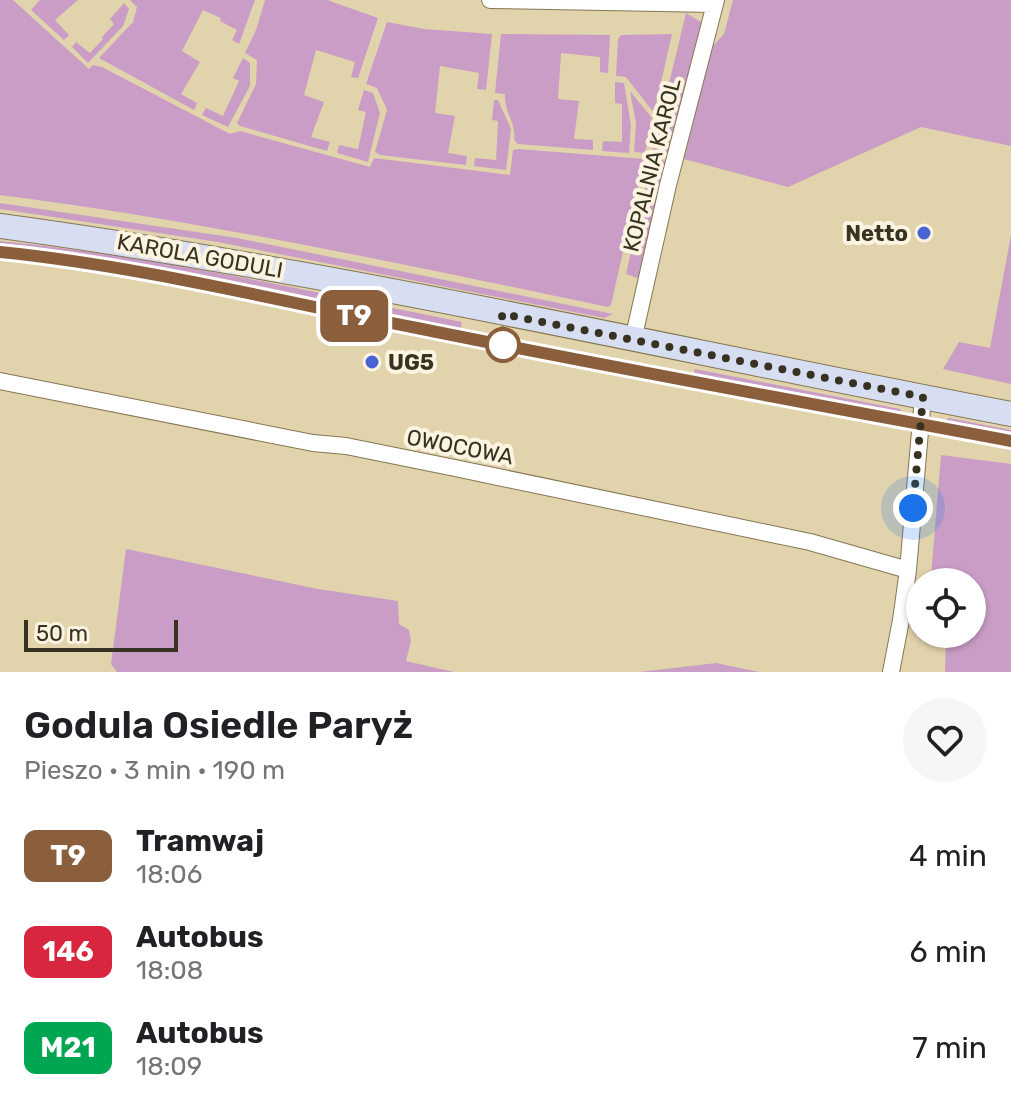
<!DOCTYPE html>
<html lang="pl">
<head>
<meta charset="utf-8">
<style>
	:root { --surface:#fff; --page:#f6f6f6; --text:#202124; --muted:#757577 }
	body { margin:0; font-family:Rubik,sans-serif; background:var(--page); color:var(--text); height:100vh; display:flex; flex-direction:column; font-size:30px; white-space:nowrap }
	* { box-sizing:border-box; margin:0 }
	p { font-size:26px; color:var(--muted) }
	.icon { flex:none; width:44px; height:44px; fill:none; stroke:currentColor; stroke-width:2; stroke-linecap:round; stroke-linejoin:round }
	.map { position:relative; height:672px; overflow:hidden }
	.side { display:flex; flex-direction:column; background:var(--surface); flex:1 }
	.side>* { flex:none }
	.badge { padding:0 16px; border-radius:12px; font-size:28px; line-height:52px }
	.fabs { position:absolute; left:906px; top:568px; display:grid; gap:16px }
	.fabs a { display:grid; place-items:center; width:80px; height:80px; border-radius:50%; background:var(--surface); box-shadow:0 2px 6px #0004; font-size:40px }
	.scale { position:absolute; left:24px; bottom:20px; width:154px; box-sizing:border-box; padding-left:8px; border:4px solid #373222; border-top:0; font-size:22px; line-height:28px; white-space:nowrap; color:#373222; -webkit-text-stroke:6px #fcf4e1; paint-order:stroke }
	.you { position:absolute; width:40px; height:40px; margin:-20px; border:6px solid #fff; border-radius:50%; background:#1a73e8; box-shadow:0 0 0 12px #1a73e833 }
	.map>.badge { position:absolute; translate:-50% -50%; box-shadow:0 0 0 4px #fff }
	.round { display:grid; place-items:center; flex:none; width:84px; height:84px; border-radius:42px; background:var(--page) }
	.head { display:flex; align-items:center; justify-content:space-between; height:136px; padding:0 24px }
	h1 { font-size:38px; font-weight:600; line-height:60px }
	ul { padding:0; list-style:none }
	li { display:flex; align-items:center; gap:24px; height:96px; padding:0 24px }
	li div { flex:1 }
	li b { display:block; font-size:30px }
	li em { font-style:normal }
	li .badge { min-width:88px; font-weight:700; text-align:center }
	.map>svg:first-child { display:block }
	.green { fill:#ca9dc6 }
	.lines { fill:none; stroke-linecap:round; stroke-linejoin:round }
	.street-casing { stroke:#857753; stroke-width:18 }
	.secondary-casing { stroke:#857753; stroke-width:26 }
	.street { stroke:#fff; stroke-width:16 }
	.secondary { stroke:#d8def1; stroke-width:24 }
	.tram { stroke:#91886b; stroke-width:2 }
	.line-casing { stroke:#fff; stroke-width:18 }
	.line { stroke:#8b5e3c; stroke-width:12 }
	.walk { stroke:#373222; stroke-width:8; stroke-dasharray:0 14.4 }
	.poi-dot { fill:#4963d7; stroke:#fcf4e1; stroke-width:3 }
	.stop-dot { fill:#fff; stroke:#8b5e3c; stroke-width:4 }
	.labels { text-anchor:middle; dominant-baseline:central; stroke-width:8; stroke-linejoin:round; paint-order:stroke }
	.street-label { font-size:22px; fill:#373222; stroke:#fcf4e1 }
	.poi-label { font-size:22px; font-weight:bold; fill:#373222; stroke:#fcf4e1; text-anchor:end }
</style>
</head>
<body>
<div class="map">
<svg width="1011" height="672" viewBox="0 0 1011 672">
	<rect width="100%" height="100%" fill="#e1d3ac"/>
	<path class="green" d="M0,0h13l76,69 4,-4 9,2 128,67 10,-3 130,36 4,-9 136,17 3,-25 6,-1 125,10 -33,146 -3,2c-202,-42 -403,-86 -608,-112z
		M40,0h38l-23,20 14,15 -5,5 -33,-30z
		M130,0h125l-16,44 -7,-4 5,-10 -17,-9 1,-3 -18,-8 -21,41 18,11 -19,32 16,9 -3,7 -95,-52 34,-36 4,-15z
		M265,0h62l51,18 -20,60 -7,-1 4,-15 -39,-12 -12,45 20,7 -13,35 19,5 -3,9 -87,-25 -3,-3 19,-39 1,-24 -12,-7 11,-23z
		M733,0h278v146l-90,-19 -133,60 -104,-28 28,-112 12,-13z
		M124,3l5,6 -6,17 -35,37 -16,-16 4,-5 14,11 13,-14 -1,-2 12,-13 -4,-5z
		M686,13l15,9 -32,132 -16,-4z
		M387,22l37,7 68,5 -6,56 -9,-1 2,-16 -39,-7 -5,47 20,3 -7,37 19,3 -1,9 -86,-10 -5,-3 12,-42 -10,-22 -11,-4z
		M501,34l109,1 -2,38 -8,-1v-15l-39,-4 -3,46 21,2 -5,38 19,1v10l-75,-6 -4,-4c3,-17 -11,-29 -9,-46l-10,-1z
		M672,34l-18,79 -28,-36 -10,-1 2,-37 3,-4z
		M243,58l7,5v23l-22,41 -26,-12 4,-7 17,8 16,-35 -6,-3z
		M615,82l9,1 7,42 -2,28 -27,-2 1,-10 19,1v-38l-7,-1z
		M364,90l9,3 7,20 -12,49 -31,-9 2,-8 19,4 8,-37 -8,-2z
		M630,91l22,27 -7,35 -11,-1 2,-28z
		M494,100h4l13,29 -5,41 -32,-4 1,-8 21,2 2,-39 -6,-1z
		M652,158l14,3 -28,117 -12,-4z
		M0,203l237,35 376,76 -9,4 -386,-76 -218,-33z
		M1011,235v149l-68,-15 16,-27 31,6z
		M0,241c155,15 309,50 462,81l-2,11 -348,-70 -112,-15z
		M695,369l205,40 8,10 -215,-40z
		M949,418l62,12v6l-73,-12z
		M941,455l70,9v208h-66l1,-38h26v-52h-26l-1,-4 -14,-2z
		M126,549l192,40 80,12 1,23 10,6 2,11 -5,20 48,11h-337l-6,-8z
		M716,663l43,9h-119z"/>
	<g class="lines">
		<g class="street-casing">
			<path id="street" d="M490,0l225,4
				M633,340l35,-155 48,-185
				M0,381l313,62 33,3 109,22 355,74 98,28
				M891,672l10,-52 7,-50 15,-173"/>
		</g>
		<g class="secondary-casing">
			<path id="secondary" d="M0,226c340,46 674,124 1011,188"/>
		</g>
		<use href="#street" class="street"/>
		<use href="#secondary" class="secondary"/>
		<path class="tram" d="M0,252c140,14 279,49 417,76 197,39 396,76 594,113"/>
	</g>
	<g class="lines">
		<g class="line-casing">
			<path id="line" d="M0,252c140,14 279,49 417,76 197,40 396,76 594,113"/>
		</g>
		<use href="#line" class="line"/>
		<path class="walk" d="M503,345l-1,-31 421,83 -10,111"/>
	</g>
	<g class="poi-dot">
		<circle cx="924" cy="233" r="8"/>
		<circle cx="372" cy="362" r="8"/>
	</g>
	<circle class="stop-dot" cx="503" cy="345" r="16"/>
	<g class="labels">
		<g class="street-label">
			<text transform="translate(652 165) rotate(-76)">KOPALNIA KAROL</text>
			<text transform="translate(200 256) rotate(10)">KAROLA GODULI</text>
			<text transform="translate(460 447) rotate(11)">OWOCOWA</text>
		</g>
		<g class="poi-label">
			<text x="908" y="233">Netto</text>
			<text x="388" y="362" text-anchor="start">UG5</text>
		</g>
	</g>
</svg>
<div class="fabs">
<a><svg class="icon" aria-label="locate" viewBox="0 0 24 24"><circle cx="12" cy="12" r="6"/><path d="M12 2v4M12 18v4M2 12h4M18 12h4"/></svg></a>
</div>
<div class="scale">50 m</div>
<div class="you" style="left:913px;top:508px"></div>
<b class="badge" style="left:354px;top:316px;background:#8b5e3c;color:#fff">T9</b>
</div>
<section class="side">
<div class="head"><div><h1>Godula Osiedle Paryż</h1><p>Pieszo · 3 min · 190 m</p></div><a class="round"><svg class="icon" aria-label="heart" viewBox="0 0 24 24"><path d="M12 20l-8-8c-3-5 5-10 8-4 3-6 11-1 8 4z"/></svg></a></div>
<ul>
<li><span class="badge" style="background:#8b5e3c;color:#fff">T9</span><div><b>Tramwaj</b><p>18:06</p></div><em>4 min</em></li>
<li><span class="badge" style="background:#d7263d;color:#fff">146</span><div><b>Autobus</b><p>18:08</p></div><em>6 min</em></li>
<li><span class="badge" style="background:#00a651;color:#fff">M21</span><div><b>Autobus</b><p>18:09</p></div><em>7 min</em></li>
</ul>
</section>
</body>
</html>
